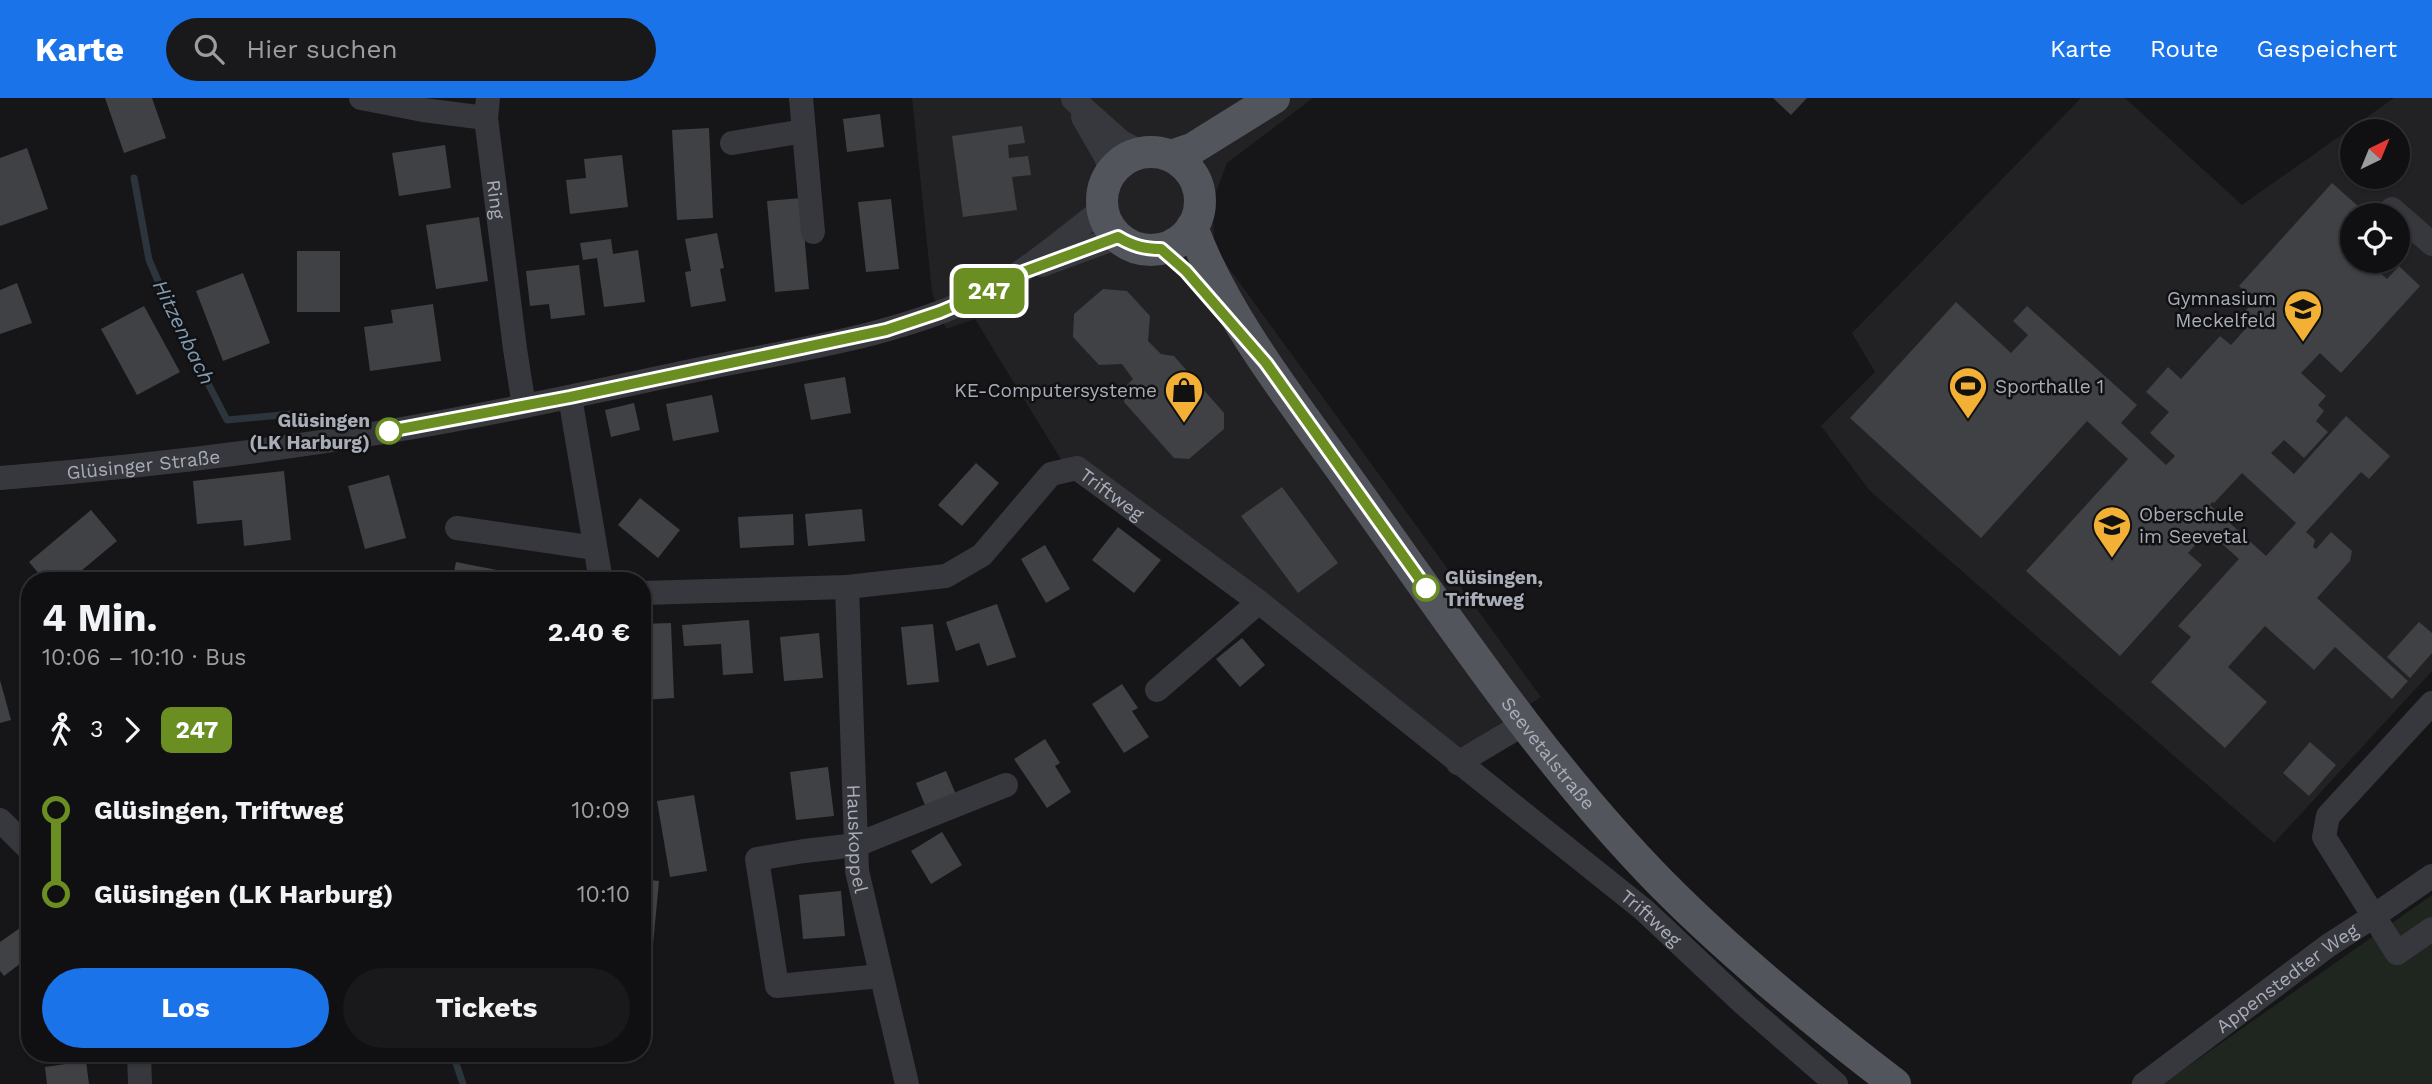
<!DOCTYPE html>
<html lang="de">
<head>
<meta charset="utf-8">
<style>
	:root { --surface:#101012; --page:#19191b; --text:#f1f3f6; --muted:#9c9d9f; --line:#303032; --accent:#1a73e8 }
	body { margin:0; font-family:"Work Sans",sans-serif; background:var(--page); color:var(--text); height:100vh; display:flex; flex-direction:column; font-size:26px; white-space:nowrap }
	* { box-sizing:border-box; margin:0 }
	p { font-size:23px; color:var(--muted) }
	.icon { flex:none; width:38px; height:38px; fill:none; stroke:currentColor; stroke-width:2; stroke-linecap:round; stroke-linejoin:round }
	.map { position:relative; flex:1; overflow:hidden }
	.sheet { position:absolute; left:21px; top:474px; width:630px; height:490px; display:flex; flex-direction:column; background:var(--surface); border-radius:28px; box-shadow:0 2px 5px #0004,0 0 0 2px var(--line) }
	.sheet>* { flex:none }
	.badge { padding:0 14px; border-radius:10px; font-size:24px; line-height:46px }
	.needle { width:46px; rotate:43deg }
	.controls { position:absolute; left:2340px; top:21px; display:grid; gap:14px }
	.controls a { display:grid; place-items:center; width:70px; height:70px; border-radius:50%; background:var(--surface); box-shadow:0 2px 5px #0004,0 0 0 2px var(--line); font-size:35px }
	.map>.badge { position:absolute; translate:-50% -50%; box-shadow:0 0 0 4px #fff }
	.legs { display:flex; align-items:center; gap:10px; height:77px; padding:0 21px; font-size:23px }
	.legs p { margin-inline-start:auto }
	.summary { display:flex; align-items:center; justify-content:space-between; height:119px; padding:0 21px }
	h1 { font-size:38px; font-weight:700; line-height:52px }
	.action { display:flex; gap:14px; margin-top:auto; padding:14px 21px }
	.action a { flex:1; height:80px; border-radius:42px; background:var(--accent); color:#fff; font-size:28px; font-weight:700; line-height:80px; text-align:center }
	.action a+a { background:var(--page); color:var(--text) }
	ul { padding:0 21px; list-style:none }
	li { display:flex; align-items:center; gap:24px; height:84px; font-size:26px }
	li i { display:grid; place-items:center; width:10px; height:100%; margin:0 9px; background:currentColor }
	li i::after { content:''; width:18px; height:18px; margin:-9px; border:5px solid; border-radius:50%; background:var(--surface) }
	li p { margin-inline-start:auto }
	li:first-child i { background:linear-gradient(#0000 50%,currentColor 0) }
	li:last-child i { background:linear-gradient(currentColor 50%,#0000 0) }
	header { display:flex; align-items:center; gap:42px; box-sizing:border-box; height:98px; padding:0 35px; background:var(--accent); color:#fff }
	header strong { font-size:33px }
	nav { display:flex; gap:38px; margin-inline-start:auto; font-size:24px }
	.search { width:490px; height:63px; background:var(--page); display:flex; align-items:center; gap:18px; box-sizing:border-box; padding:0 24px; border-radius:38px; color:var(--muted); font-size:26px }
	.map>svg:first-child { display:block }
	.built { fill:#222225; fill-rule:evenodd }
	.green { fill:#1e261f }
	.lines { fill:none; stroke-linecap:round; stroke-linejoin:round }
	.stream { stroke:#2c353c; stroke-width:7 }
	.building { fill:#404145; fill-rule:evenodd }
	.minor { stroke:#37383d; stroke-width:24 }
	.major { stroke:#53555c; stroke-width:32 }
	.line-1-casing { stroke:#fff; stroke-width:16 }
	.line-1 { stroke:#6b8e23; stroke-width:10 }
	.stop-1-dot { fill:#fff; stroke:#6b8e23; stroke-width:3.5 }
	.labels { text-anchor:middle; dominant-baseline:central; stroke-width:5; stroke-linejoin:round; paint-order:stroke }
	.street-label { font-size:19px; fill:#a8adb8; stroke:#111113 }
	.poi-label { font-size:19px; fill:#a8adb8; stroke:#111113; text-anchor:end }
	.stop-label { font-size:19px; font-weight:bold; fill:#a8adb8; stroke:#111113; text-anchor:end }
	.water-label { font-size:21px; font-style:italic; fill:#7f9bb3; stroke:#111113 }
</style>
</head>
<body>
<header>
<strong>Karte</strong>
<div class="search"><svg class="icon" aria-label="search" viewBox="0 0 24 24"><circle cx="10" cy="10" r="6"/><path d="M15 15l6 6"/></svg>Hier suchen</div>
<nav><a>Karte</a><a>Route</a><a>Gespeichert</a></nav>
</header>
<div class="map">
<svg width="2432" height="986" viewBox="0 0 2432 986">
	<rect width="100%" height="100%" fill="#161618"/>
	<path class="built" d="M912,0h401l-86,65 -15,40 3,46 326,448 -98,66 -129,-105 -241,-179 -98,-160 -29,10 -14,-37z
		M2081,0h44l117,107 152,-107h38v573l-158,172 -404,-352 -49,-65 54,-54 -23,-39zM2352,33h46v46h-46zM2352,117h46v46h-46z"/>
	<path class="green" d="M2432,797v189h-269z"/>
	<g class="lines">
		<path class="stream" d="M134,80l15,82 26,60 52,100 65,-6
			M453,956l10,30"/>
	</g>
	<path class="building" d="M105,0h47l14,40 -42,15z
		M1773,0h34l-16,17z
		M880,16l4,33 -37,5 -4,-33z
		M1022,28l3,17 -17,2 1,13 19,-2 3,19 -19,2 5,33 -54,7 -11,-81z
		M709,30l4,90 -36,2 -5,-90z
		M445,47l6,43 -52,8 -7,-43z
		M27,50l21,61 -48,17v-68z
		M622,57l6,52 -58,7 -4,-34 20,-2 -2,-19z
		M2332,85l36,32h-16v46h31l-7,8 11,10 12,-13 21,20 -79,87 -21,-20 -19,20 25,23 -8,9 6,6 -8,10 12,11 -24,26 -20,-18 -13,13 23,21 52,-58 44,40 -21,23 -8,-7 -55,60 9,8 -2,7 3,2 15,-17 21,19 -2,10 -33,37 91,83 -16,18 -57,-52 -21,23 -49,-44 -37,41 39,35 -42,46 -74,-66 40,-45 -13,-11 61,-67 -31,-28 -20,22 14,12 -82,91 -94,-85 102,-112 -41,-38 -106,117 -131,-120 106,-116 55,51 17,-18 -15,-14 14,-15 110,99 -16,18 45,42 9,-9 -25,-23 19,-21 -23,-20 22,-25 13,12 39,-43 11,9 18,-20 -9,-8 15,-17 -16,-14zM2242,375l54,50 -30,33 -56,-51 2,-3 2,1z
		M801,100l8,91 -34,3 -8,-91z
		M891,101l8,70 -33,3 -8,-70z
		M479,119l9,64 -52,8 -10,-64z
		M717,135l7,35 -4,1 6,32 -35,6 -6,-35 6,-1 -6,-32z
		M611,141l2,15 25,-4 7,52 -41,5 -7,-49 -14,2 -3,-17z
		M297,153h43v61h-43z
		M579,167l6,50 -34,4 -2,-15 -19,2 -4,-35z
		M243,175l27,70 -47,18 -27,-70z
		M17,185l15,40 -32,11v-44z
		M1103,191l24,2 23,25 -2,25 13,13 13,2 50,57v16l-35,30 -15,-1 -50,-56 2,-16 7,-7 -11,-15 -23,1 -26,-28 1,-23z
		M433,206l8,57 -71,10 -6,-44 29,-4 -2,-13z
		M144,208l36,66 -43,23 -36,-66z
		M845,279l6,36 -40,7 -7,-36z
		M712,297l7,37 -46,9 -7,-37z
		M634,305l6,27 -29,7 -6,-27z
		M976,365l23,20 -37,43 -24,-21z
		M284,373l7,69 -47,6 -2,-26 -45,4 -4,-43z
		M389,377l17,63 -41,11 -17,-63z
		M1282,389l56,76 -40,30 -57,-77z
		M640,400l40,32 -22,28 -40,-33z
		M862,411l3,32 -57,5 -3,-32z
		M91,412l26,31 -48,40h-24l-16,-19z
		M793,416l1,31 -54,3 -2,-31z
		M1118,429l43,33 -27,33 -42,-33z
		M1045,447l25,44 -24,14 -25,-44z
		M456,464l51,10 -2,9h-53z
		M387,475l2,8h-28v-1z
		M997,506l19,53 -29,9 -8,-23 -23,8 -10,-29z
		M749,522l4,53 -30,2 -2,-31 -37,2 -2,-21z
		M2419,524l13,11v20l-22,25 -23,-21z
		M671,525l3,75 -32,2v-76z
		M933,526l6,58 -32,3 -6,-58z
		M819,535l4,45 -39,3 -4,-44z
		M1242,540l23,27 -25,22 -24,-28z
		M0,582l11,40 -11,3z
		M1122,586l16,24 -6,3 17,26 -25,16 -32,-49z
		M1045,641l15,24 -5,3 16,26 -24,16 -33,-49z
		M2310,644l26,23 -27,31 -26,-23z
		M828,669l6,49 -38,4 -6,-48z
		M946,673l11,26 -30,13 -11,-27z
		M694,697l13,76 -37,6 -13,-76z
		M942,734l20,33 -31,19 -20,-33z
		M642,781l17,2 -7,74 -10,-1z
		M841,793l4,45 -42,3 -4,-44z
		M20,830l10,13v15l-26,20 -4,-5v-29z
		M86,963l3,23h-42l-2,-17z"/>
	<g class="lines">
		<g class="minor">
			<path d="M361,0l62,12 63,8"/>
			<path id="s1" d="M488,0l-2,20 29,231 9,57"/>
			<path d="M801,0l12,134"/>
			<path d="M1073,1l47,42 22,12"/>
			<path d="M1083,19l23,40 5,15"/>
			<path d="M732,45l72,-12"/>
			<path d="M2392,111l40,35"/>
			<path d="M1042,167l76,-28"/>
			<path d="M570,299l31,184"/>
			<path id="s2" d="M0,380c128,-10 257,-25 384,-46 105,-17 208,-40 312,-62 96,-20 200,-33 289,-77 43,-22 80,-55 118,-84"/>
			<path d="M457,430l138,20"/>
			<path id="s3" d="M847,489l10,284 50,213"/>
			<path id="s4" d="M642,495l205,-6 99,-11 36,-21 69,-81 26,-6 182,134 385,308 100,94 92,80"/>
			<path d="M1157,592l102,-88"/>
			<path d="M2432,605l-104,113 -4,21 73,116 35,-24"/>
			<path d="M1458,665l67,-40"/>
			<path d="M0,722l30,30"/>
			<path d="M881,878l-104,10 -20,-127 47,-8 52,-6 150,-60"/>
			<path d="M139,956l1,30"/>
			<path id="s5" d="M2144,986l185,-139 45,-29 58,-40"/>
		</g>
		<g class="major">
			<circle cx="1151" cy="103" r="49"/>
			<path d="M1171,58l21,-7 82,-51"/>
			<path id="s6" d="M1192,129c34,93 109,185 166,266 95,133 188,273 303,390 72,73 153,139 234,201"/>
		</g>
	</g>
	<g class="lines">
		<g class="line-1-casing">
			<path id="line-1" d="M389,333l181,-34 316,-67 54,-18 45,-19 33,-19 100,-37c15,9 26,12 43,12l25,22 80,92 160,225"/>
		</g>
		<use href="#line-1" class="line-1"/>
	</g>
	<defs>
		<g id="school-pin" transform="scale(2.0125)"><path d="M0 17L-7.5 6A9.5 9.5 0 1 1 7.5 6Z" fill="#f2b134" stroke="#111113"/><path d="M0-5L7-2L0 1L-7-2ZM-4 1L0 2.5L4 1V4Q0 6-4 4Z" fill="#111"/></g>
		<g id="stadium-pin" transform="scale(2.0125)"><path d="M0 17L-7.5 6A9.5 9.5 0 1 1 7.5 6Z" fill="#f2b134" stroke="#111113"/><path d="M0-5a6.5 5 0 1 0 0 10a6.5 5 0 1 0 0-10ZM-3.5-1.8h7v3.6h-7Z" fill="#111"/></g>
		<g id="shop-pin" transform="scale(2.0125)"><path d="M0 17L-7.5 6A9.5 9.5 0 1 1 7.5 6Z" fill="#f2b134" stroke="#111113"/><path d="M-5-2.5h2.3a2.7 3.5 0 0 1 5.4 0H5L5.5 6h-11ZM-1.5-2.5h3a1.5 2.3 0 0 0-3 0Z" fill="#111"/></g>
	</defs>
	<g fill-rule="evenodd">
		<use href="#school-pin" x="2303" y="211"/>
		<use href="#stadium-pin" x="1968" y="288"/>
		<use href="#shop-pin" x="1184" y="292"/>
		<use href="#school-pin" x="2112" y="427"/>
	</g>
	<g class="stop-1-dot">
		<circle cx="389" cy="333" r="12"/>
		<circle cx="1426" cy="490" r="12"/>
	</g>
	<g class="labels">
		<g class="street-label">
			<text stroke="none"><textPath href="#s1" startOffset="102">Ring</textPath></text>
			<text stroke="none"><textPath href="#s2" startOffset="144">Glüsinger Straße</textPath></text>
			<text stroke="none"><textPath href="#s4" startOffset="523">Triftweg</textPath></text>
			<text stroke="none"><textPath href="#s6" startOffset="637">Seevetalstraße</textPath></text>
			<text stroke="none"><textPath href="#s3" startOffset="252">Hauskoppel</textPath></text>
			<text stroke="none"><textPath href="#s4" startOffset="1209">Triftweg</textPath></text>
			<text stroke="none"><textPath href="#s5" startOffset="178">Appenstedter Weg</textPath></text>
		</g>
		<g class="poi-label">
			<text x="2276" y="200">Gymnasium<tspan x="2276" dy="22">Meckelfeld</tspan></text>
			<text x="1995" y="288" text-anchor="start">Sporthalle 1</text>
			<text x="1157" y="292">KE-Computersysteme</text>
			<text x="2139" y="416" text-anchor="start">Oberschule<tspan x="2139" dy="22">im Seevetal</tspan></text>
		</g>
		<g class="stop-label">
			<text x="370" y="322">Glüsingen<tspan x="370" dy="22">(LK Harburg)</tspan></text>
			<text x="1445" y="479" text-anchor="start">Glüsingen,<tspan x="1445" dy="22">Triftweg</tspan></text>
		</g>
		<g class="water-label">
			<text transform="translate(184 234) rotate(64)">Hitzenbach</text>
		</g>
	</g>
</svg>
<div class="controls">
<a><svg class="needle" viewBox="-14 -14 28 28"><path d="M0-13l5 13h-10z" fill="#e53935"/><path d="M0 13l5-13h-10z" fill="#9c9d9f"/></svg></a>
<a><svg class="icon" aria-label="locate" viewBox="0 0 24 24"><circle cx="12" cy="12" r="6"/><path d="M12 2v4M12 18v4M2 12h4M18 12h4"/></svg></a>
</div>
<b class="badge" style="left:989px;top:193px;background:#6b8e23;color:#fff">247</b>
<section class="sheet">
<div class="summary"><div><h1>4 Min.</h1><p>10:06 – 10:10 · Bus</p></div><b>2.40 €</b></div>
<div class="legs"><svg class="icon" aria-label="walk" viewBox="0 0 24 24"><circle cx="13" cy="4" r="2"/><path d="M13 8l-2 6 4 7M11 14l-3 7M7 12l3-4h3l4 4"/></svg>3<svg class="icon" aria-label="forward" viewBox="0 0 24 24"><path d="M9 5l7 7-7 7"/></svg><b class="badge" style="background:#6b8e23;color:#fff">247</b></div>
<ul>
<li><i style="color:#6b8e23"></i><b>Glüsingen, Triftweg</b><p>10:09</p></li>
<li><i style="color:#6b8e23"></i><b>Glüsingen (LK Harburg)</b><p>10:10</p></li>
</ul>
<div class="action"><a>Los</a><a>Tickets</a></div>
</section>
</div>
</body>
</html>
